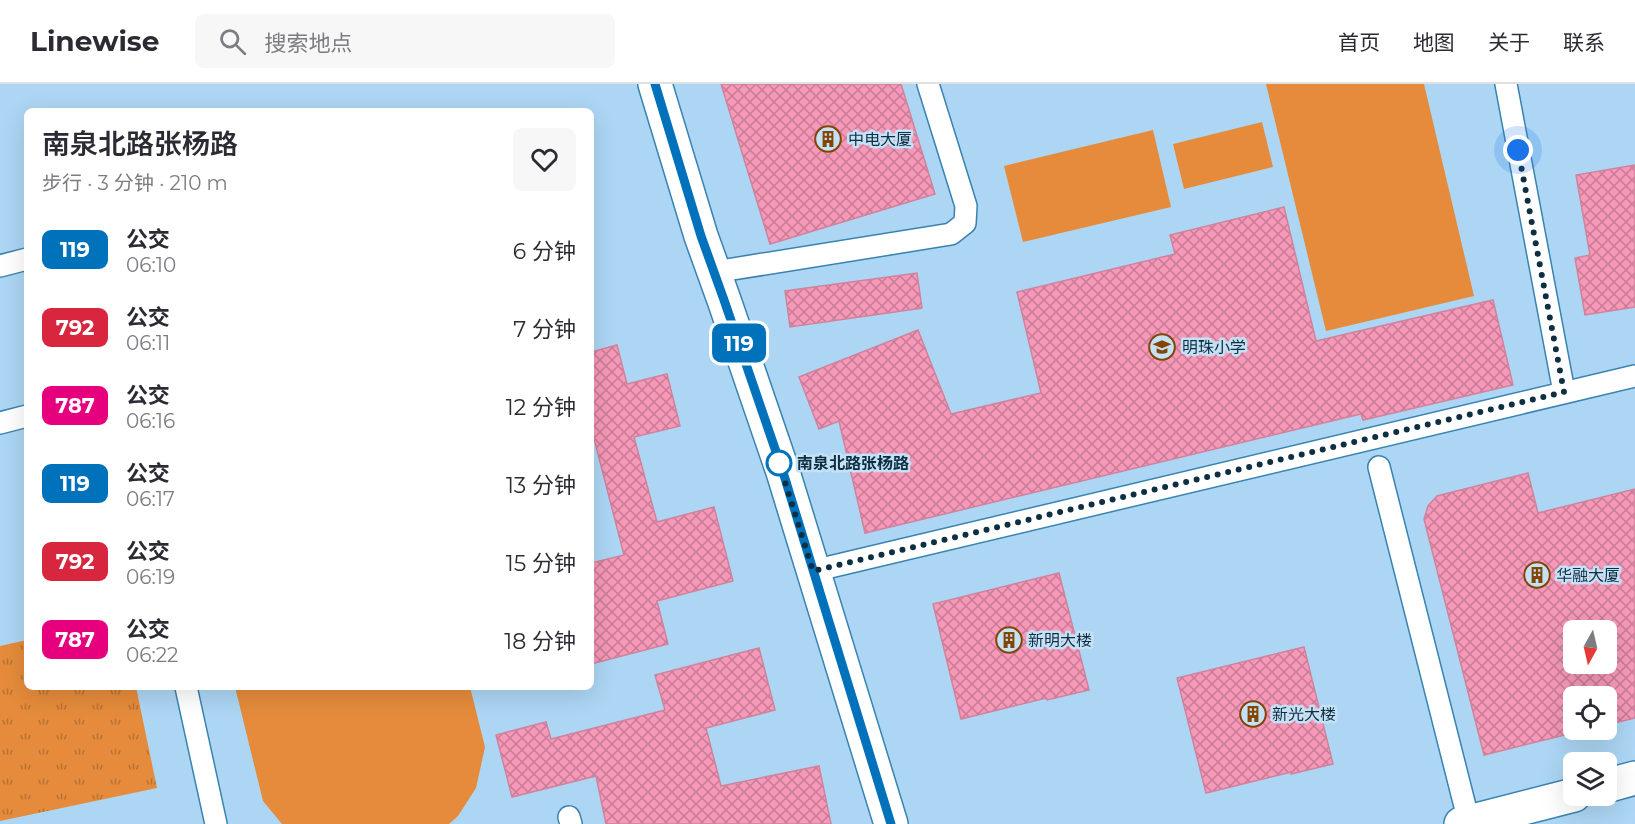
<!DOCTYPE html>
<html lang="zh">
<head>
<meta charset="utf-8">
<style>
	:root { --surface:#fff; --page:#f7f7f7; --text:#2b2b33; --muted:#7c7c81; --line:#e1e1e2 }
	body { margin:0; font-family:Montserrat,"Noto Sans SC",sans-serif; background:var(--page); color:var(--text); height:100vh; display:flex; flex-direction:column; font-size:22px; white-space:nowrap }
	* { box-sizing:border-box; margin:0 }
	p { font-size:20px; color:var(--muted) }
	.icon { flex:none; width:33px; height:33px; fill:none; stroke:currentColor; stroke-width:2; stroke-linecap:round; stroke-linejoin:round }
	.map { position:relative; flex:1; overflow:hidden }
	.panel { position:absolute; left:24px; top:24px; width:570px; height:582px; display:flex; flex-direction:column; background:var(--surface); border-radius:9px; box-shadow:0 6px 24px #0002 }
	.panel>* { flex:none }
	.badge { padding:0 12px; border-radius:9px; font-size:21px; line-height:39px }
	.needle { width:39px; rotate:188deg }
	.buttons { position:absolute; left:1563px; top:536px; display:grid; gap:12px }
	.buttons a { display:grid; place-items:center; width:54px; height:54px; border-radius:9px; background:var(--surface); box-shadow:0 6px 24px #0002; font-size:30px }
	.you { position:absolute; width:30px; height:30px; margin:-15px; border:4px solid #fff; border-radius:50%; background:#1a73e8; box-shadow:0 0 0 9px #1a73e833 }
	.map>.badge { position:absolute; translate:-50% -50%; box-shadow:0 0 0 3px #fff }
	.round { display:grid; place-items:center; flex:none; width:63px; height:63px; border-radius:9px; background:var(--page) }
	.headline { display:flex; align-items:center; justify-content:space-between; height:102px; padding:0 18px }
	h1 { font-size:28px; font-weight:600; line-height:45px }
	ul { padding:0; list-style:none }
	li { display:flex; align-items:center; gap:18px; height:78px; padding:0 18px }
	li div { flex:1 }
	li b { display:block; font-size:22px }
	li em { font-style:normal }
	li .badge { min-width:66px; font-weight:700; text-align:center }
	header { display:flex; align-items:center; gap:36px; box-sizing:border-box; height:84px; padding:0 30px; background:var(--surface); border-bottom:2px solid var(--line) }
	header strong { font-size:28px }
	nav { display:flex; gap:33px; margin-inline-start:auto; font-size:21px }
	.search { width:420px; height:54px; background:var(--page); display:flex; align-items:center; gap:15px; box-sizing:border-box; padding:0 21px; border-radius:9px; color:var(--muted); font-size:22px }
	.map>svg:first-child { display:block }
	.grass { fill:#e58b3b }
	.park { fill:url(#park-tufts) }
	.building { fill:url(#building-cross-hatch); stroke:#d0839d; stroke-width:1.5; fill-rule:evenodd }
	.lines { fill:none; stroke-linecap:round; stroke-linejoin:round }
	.lane-casing { stroke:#3883b0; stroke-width:24 }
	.street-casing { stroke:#3883b0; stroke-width:36 }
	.secondary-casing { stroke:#3883b0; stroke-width:36 }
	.lane { stroke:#fff; stroke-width:21 }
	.street { stroke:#fff; stroke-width:33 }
	.secondary { stroke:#fff; stroke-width:33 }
	.line-casing { stroke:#fff; stroke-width:14 }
	.line { stroke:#0072bc; stroke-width:9 }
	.walk { stroke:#0e2e41; stroke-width:6; stroke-dasharray:0 10.8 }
	.stop-dot { fill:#fff; stroke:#0072bc; stroke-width:3 }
	.labels { text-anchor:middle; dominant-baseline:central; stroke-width:5; stroke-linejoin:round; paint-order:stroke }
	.poi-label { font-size:16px; fill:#0e2e41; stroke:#c5e1f5; text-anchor:start }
	.stop-label { font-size:16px; font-weight:bold; fill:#0e2e41; stroke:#c5e1f5; text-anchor:start }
</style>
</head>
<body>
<header>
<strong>Linewise</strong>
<div class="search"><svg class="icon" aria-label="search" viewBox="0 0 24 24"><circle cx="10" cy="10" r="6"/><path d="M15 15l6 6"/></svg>搜索地点</div>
<nav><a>首页</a><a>地图</a><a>关于</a><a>联系</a></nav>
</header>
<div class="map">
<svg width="1635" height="740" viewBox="0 0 1635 740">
	<defs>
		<pattern id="park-tufts" width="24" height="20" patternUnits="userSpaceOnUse" patternTransform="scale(1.5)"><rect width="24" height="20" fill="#e58b3b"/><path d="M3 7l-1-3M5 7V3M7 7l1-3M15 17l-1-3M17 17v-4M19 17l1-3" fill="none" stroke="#b87233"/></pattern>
		<pattern id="building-cross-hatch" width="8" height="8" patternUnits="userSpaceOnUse" patternTransform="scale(1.5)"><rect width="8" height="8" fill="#f798b8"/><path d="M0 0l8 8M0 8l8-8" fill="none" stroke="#c67c97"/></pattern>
	</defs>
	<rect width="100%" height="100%" fill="#acd6f4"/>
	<path class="grass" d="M1266,0h158l50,212 -148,35z
		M1262,38l11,45 -89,22 -11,-45z
		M1153,46l18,77 -148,35 -19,-76z
		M235,603h235l15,60 -9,41 -18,28 -9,8h-167l-19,-23z"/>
	<path class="park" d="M27,556v47h109l21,101 -157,33v-175z"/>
	<path class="building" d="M721,0h180l34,110 -165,50z
		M1635,81v142l-50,8 -10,-57 15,-3 -14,-80z
		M1284,123l32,134 177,-41 20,85 -150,35 -2,-6 -496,119 -26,-112 -20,8 -20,-52 119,-47 33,84 90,-21 -24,-101 158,-38 -5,-19z
		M917,189l5,35 -132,19 -5,-36z
		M617,261l10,39 40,-10 13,52 -46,11 23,85 57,-15 19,74 -76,20 11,43 -77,20v-101l33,-8 -33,-128v-75z
		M1528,389l10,40 97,-24v229l-29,7v-29h-32v33h15l-105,26 -60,-236 4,-13 9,-10zM1574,546h32v33h-32z
		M1059,489l30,117 -42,10 -1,-2 -85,21 -28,-115z
		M1304,563l29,117 -42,10v-2l-85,21 -29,-115z
		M759,564l16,62 -69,18 15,58 98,-20 12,58h-225l-10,-48 -84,21 -16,-62 50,-13 5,17 114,-29 -10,-35z"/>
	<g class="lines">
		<g class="lane-casing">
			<path id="lane" d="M1506,0l58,308
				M0,182l27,-7
				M714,188l237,-38 14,-11 1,-17 -38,-122
				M0,339l27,-7
				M1379,383l90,355
				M813,487l822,-195
				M186,603l30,137
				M569,733l2,7"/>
		</g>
		<g class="street-casing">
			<path id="street" d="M1606,702l29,-8
				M1461,740l113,-29"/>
		</g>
		<g class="secondary-casing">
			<path id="secondary" d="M655,0l46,152 23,64 59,172 108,352"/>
		</g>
		<use href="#lane" class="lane"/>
		<use href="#street" class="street"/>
		<use href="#secondary" class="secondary"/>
	</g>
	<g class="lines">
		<g class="line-casing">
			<path id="line" d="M655,0l46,152 23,64 59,172 108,352"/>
		</g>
		<use href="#line" class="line"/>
		<path class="walk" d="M779,379l34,108 751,-179 -46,-242"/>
	</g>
	<defs>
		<g id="building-ring" transform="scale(1.35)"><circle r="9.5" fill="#c5e1f5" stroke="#824502" stroke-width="1.5"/><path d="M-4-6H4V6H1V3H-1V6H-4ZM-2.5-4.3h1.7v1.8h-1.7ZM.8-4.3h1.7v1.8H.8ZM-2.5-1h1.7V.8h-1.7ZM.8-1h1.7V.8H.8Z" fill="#824502"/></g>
		<g id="school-ring" transform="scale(1.35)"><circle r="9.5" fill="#c5e1f5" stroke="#824502" stroke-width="1.5"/><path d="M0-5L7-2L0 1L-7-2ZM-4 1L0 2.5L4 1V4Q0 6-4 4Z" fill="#824502"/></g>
	</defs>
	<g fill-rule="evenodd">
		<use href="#building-ring" x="828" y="55"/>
		<use href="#school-ring" x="1162" y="263"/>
		<use href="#building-ring" x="1537" y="491"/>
		<use href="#building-ring" x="1009" y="556"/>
		<use href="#building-ring" x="1253" y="630"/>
	</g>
	<circle class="stop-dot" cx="779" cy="379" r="12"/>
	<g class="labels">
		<g class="poi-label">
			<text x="848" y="55">中电大厦</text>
			<text x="1182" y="263">明珠小学</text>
			<text x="1556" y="491">华融大厦</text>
			<text x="1028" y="556">新明大楼</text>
			<text x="1272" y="630">新光大楼</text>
		</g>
		<g class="stop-label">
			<text x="797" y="379">南泉北路张杨路</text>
		</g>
	</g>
</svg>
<div class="buttons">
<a><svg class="needle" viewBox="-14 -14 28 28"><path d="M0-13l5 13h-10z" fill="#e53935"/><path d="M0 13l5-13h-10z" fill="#7c7c81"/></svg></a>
<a><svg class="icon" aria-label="locate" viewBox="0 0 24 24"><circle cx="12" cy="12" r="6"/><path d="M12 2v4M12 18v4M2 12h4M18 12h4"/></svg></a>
<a><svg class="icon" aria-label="layers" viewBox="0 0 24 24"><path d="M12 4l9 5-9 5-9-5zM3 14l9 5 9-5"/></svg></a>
</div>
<div class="you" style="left:1518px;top:66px"></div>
<b class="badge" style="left:739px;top:259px;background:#0072bc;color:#fff">119</b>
<section class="panel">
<div class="headline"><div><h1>南泉北路张杨路</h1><p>步行 · 3 分钟 · 210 m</p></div><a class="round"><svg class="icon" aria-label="heart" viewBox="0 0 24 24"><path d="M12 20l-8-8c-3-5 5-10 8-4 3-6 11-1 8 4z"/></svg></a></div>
<ul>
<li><span class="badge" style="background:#0072bc;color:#fff">119</span><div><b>公交</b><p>06:10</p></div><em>6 分钟</em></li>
<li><span class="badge" style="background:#d7263d;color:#fff">792</span><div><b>公交</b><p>06:11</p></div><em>7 分钟</em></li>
<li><span class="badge" style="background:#e6007e;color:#fff">787</span><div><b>公交</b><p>06:16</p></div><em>12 分钟</em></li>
<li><span class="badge" style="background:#0072bc;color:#fff">119</span><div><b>公交</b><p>06:17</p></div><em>13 分钟</em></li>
<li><span class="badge" style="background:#d7263d;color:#fff">792</span><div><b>公交</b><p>06:19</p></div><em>15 分钟</em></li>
<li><span class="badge" style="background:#e6007e;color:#fff">787</span><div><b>公交</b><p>06:22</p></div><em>18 分钟</em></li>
</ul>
</section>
</div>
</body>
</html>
